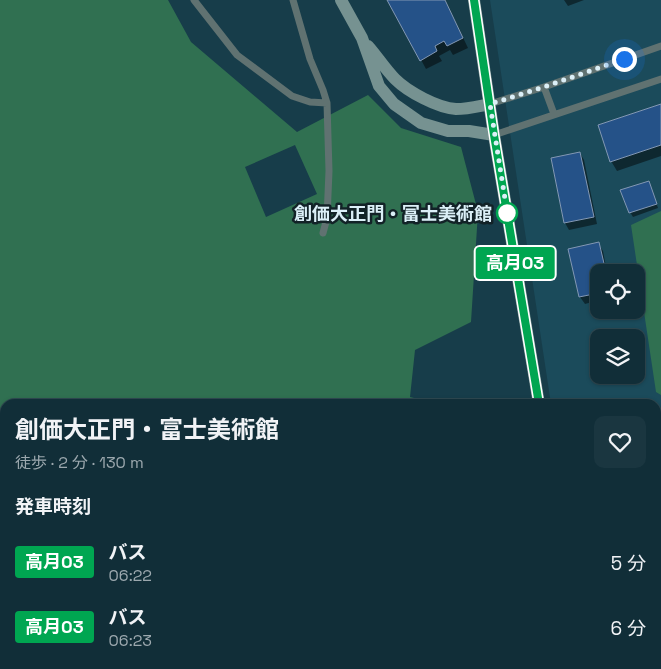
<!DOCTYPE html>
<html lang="ja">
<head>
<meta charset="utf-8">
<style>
	:root { --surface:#112e38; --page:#1a3640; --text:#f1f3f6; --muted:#9ca8ae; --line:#304a53 }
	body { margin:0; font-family:"Space Grotesk","Noto Sans JP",sans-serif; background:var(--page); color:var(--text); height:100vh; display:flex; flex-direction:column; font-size:19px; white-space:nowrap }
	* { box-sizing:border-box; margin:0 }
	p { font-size:16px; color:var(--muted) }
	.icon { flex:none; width:28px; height:28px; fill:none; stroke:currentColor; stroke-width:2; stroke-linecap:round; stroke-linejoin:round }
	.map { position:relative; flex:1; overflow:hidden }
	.sheet { position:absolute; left:0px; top:399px; width:661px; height:271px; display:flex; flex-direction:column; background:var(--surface); border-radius:15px 15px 0 0; box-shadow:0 1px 4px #0004,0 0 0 1px var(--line) }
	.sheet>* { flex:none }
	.badge { padding:0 10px; border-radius:4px; font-size:18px; line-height:32px }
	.fabs { position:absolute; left:590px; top:264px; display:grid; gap:10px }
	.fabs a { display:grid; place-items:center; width:55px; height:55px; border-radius:10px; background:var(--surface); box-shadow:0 1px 4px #0004,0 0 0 1px var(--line); font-size:25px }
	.you { position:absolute; width:25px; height:25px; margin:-12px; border:4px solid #fff; border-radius:50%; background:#1a73e8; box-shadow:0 0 0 8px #1a73e833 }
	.map>.badge { position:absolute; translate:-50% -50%; box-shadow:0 0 0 2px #fff }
	h2 { padding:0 15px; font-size:19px; line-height:45px }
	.round { display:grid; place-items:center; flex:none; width:52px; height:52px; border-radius:10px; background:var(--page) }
	.overview { display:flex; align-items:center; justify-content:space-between; height:85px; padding:0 15px }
	h1 { font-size:24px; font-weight:700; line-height:38px }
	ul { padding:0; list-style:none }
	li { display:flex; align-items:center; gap:15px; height:65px; padding:0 15px }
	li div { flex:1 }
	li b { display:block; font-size:19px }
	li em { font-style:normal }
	li .badge { min-width:55px; font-weight:700; text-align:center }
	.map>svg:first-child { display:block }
	.built { fill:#1b4b5b; fill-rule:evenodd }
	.green { fill:#307051; fill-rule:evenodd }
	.shadow { fill:#0007 }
	.building { fill:#255288; stroke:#8398b4 }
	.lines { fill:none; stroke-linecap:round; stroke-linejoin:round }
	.lane { stroke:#607271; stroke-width:7 }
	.street { stroke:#607271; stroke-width:12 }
	.secondary { stroke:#769291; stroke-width:12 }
	.line-casing { stroke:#fff; stroke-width:11 }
	.line { stroke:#00a651; stroke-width:8 }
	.walk { stroke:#dbeff7; stroke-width:5; stroke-dasharray:0 9 }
	.stop-dot { fill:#fff; stroke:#00a651; stroke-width:2.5 }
	.labels { text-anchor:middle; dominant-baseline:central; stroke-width:5; stroke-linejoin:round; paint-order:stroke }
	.stop-label { font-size:18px; font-weight:bold; fill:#dbeff7; stroke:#122227; text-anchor:end }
</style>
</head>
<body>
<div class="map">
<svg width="661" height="669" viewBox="0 0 661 669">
	<rect width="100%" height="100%" fill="#173d4a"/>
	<path class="built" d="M490,0h171v410l-5,-2v-4h-105zM599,272h37v38h-37zM599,338h37v37h-37z
		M661,526v107l-5,-25v-69z"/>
	<path class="green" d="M0,0h168l23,42 106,90 71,-37 33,33 60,19 17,65 -7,110 -56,28 -5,47 29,7h-434v261h46l-10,4h-41zM295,145l22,49 -51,23 -21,-50z
		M661,211v184l-5,-3 -25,-167z
		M133,665h54l-5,4h-45z
		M304,665h229l1,4h-219z"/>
	<path class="shadow" d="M389,0h56l23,48 -15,7 -3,-5 -11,6 3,5 -16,8z
		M564,0h20l-16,6z
		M661,105v51l-44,15 -6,-10z
		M580,153l4,7 13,64 -28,6 -4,-7z
		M651,187l7,21 -25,9 -3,-5z
		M598,244l5,7 4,21h-8v28l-14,4 -5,-7z
		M661,445v45l-5,-2v-39z
		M656,496l3,4 -3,7z"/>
	<path class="building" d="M387,0h58l18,38 -16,8 -3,-5 -9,5 2,5 -17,10z
		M661,104v41l-51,17 -12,-37z
		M580,152l14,65 -30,6 -13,-65z
		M649,181l8,23 -28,9 -9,-23z
		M599,242l7,30h-7v21l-20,4 -11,-48z
		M658,442l3,1v42l-5,-2v-37z"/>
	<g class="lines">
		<path class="lane" d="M194,0l43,55 55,41 18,6 17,1
			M293,0l17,59 13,31 4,13 2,68 -2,47 -4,15
			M544,87l10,27
			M490,104l54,-17 117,-41
			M494,135l167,-56"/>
		<path class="street" d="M618,669l4,-4"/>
		<path class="secondary" d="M341,0l21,38 17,48 15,18 27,19 27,8h21l25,4
			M474,0l20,135 45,269
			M368,46c9,10 17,23 27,33 13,13 43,29 61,30 12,0 23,-3 34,-5
			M582,665l1,4"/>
	</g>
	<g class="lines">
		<g class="line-casing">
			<path id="line" d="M474,0l20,135 45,269"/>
		</g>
		<use href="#line" class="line"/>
		<path class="walk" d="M507,213l1,5 -18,-114 54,-17 80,-28"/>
	</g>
	<circle class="stop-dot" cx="507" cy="213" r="10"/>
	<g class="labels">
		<g class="stop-label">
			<text x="492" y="213">創価大正門・富士美術館</text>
		</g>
	</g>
</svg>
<div class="fabs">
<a><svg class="icon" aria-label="locate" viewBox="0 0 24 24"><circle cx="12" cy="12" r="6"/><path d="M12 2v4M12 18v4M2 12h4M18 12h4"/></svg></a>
<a><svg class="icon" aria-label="layers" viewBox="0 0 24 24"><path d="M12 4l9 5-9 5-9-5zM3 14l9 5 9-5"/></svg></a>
</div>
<div class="you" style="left:624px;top:59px"></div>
<b class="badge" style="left:515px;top:263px;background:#00a651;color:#fff">高月03</b>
<section class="sheet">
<div class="overview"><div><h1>創価大正門・富士美術館</h1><p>徒歩 · 2 分 · 130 m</p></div><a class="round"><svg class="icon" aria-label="heart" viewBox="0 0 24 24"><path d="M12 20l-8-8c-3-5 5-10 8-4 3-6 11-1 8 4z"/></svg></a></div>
<h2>発車時刻</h2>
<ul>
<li><span class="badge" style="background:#00a651;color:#fff">高月03</span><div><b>バス</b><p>06:22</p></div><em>5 分</em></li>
<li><span class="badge" style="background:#00a651;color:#fff">高月03</span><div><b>バス</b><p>06:23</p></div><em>6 分</em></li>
</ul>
</section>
</div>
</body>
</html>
